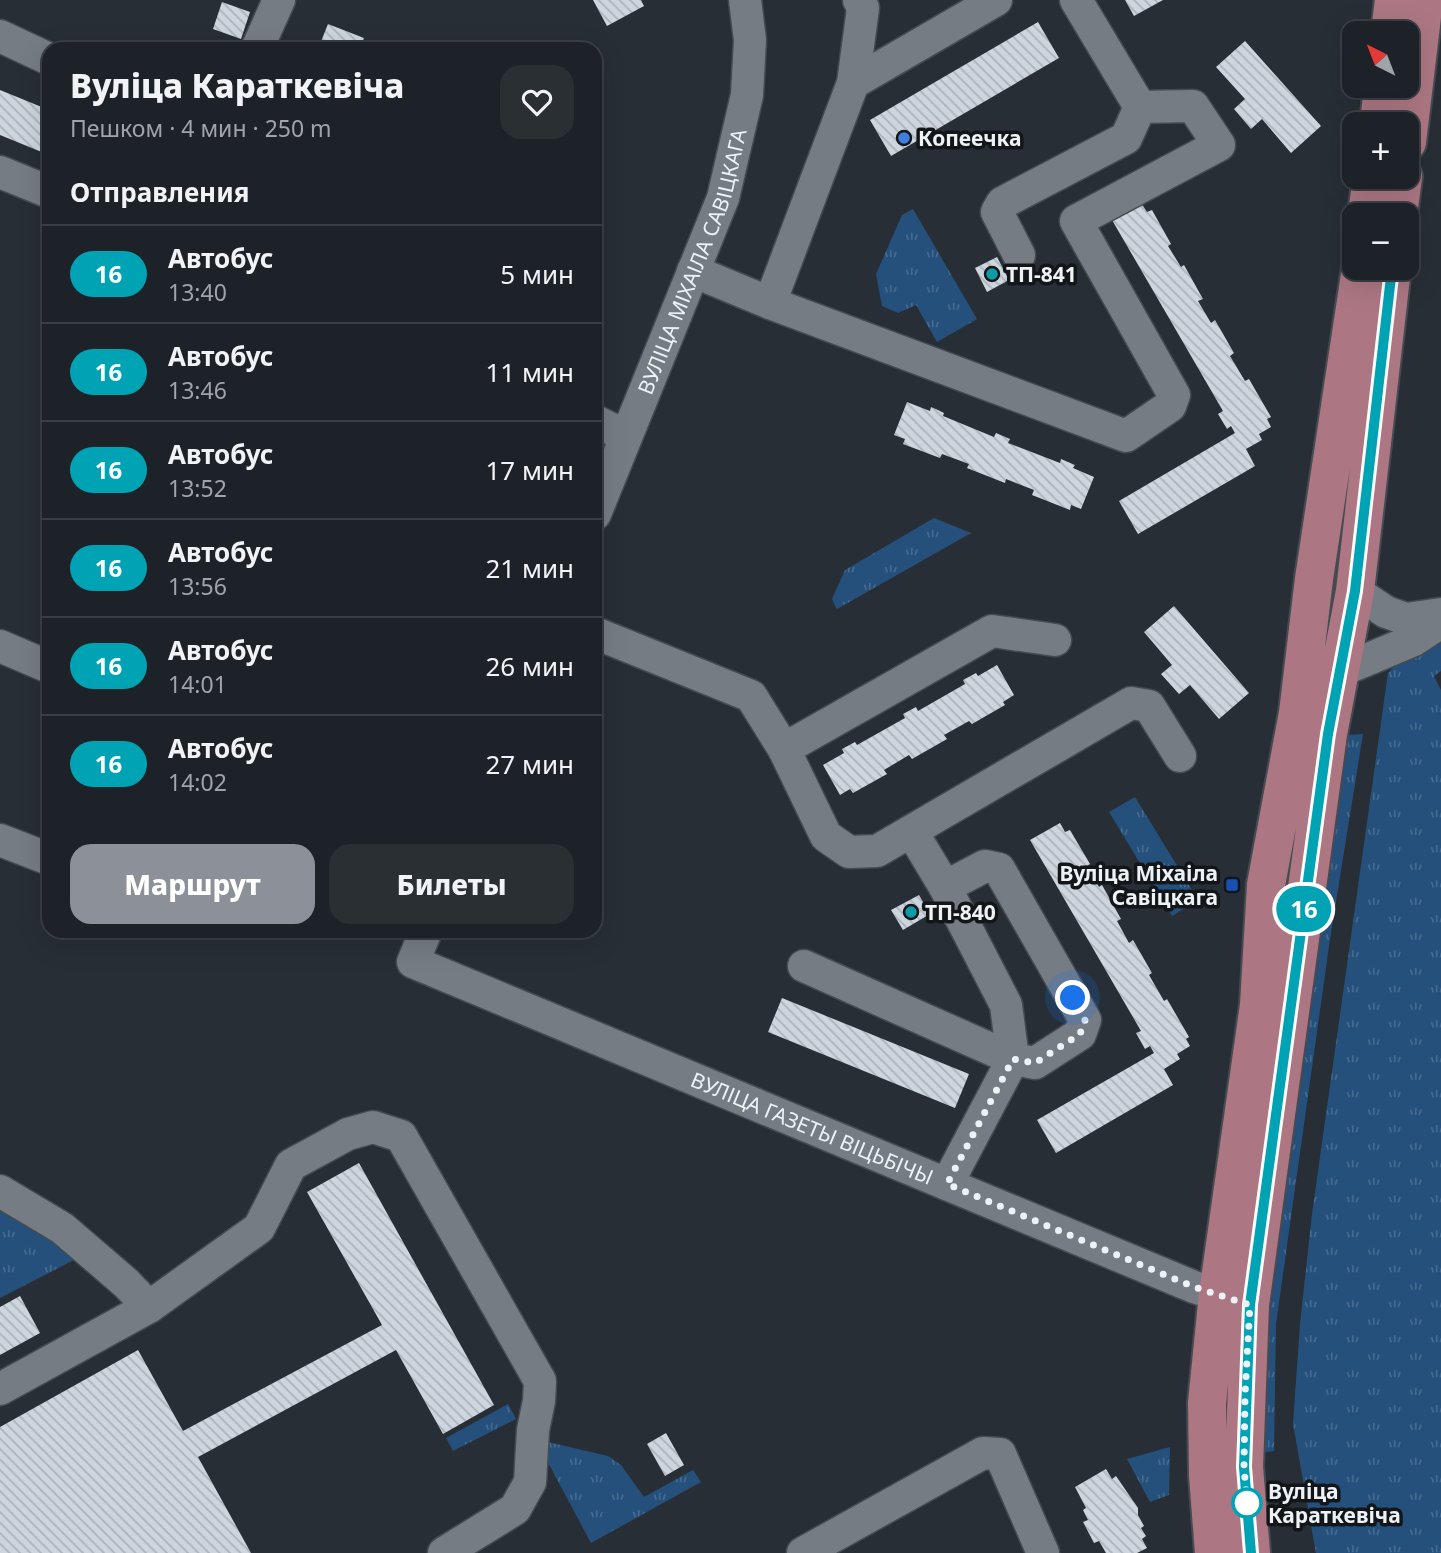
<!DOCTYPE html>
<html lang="ru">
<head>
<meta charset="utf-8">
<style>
	:root { --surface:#1d2228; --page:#2a2f34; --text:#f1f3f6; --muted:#a0a4a8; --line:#3b3f45; --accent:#8c9099 }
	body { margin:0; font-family:"Noto Sans",sans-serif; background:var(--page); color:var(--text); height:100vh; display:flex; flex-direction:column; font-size:26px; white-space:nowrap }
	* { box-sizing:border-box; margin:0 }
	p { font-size:23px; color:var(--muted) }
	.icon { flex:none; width:38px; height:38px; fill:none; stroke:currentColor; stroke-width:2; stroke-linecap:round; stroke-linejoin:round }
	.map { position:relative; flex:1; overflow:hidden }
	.side { position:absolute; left:42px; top:42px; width:560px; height:896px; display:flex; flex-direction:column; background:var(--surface); border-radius:21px; box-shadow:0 7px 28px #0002,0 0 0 2px var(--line) }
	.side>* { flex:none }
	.badge { padding:0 14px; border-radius:23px; font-size:24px; line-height:46px }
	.needle { width:46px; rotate:318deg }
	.fabs { position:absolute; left:1342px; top:21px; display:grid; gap:14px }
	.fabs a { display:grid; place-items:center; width:77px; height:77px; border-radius:14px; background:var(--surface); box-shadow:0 7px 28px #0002,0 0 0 2px var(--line); font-size:35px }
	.you { position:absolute; width:35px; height:35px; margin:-18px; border:5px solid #fff; border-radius:50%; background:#1a73e8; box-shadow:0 0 0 10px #1a73e833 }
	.map>.badge { position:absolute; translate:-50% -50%; box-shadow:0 0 0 4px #fff }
	h2 { padding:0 28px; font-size:26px; line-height:63px }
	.round { display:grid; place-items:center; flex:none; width:74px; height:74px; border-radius:21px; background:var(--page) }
	.head { display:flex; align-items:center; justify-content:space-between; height:119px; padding:0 28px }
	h1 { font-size:33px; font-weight:800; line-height:52px }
	.cta { display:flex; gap:14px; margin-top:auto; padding:14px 28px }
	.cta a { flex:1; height:80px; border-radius:21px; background:var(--accent); color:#fff; font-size:28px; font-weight:800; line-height:80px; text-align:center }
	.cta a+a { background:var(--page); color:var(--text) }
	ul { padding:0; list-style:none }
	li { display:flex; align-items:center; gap:21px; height:98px; padding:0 28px; border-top:2px solid var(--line) }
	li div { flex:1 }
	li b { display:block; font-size:26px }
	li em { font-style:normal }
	li .badge { min-width:77px; font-weight:700; text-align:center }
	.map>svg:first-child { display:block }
	.grass { fill:url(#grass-tufts) }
	.building { fill:url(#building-back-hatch) }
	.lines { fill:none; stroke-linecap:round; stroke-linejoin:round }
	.minor-casing { stroke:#454b50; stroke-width:35 }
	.major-casing { stroke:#454b50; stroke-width:42 }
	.minor { stroke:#757c84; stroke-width:32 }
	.major { stroke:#ac7783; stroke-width:38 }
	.line-casing { stroke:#fff; stroke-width:16 }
	.line { stroke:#00a3b4; stroke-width:10 }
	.walk { stroke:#edf2f6; stroke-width:7; stroke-dasharray:0 12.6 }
	.shop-dot { fill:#3f7fe0; stroke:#131619; stroke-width:2.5 }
	.culture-dot { fill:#0f9aa8; stroke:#131619; stroke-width:2.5 }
	.transit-dot { fill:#1a4fb4; stroke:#131619; stroke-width:2.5 }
	.stop-dot { fill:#fff; stroke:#00a3b4; stroke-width:3.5 }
	.labels { text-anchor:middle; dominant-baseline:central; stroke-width:7; stroke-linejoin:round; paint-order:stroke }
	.poi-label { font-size:21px; font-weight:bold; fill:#edf2f6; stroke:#131619; text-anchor:start }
	.street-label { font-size:21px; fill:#edf2f6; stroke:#131619 }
	.stop-label { font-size:21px; font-weight:bold; fill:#edf2f6; stroke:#131619; text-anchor:start }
</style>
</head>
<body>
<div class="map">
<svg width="1441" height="1553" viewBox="0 0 1441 1553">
	<defs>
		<pattern id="grass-tufts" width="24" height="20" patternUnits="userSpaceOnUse" patternTransform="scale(1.75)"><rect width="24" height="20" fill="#25507c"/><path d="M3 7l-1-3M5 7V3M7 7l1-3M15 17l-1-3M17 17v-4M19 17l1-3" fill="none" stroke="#456a8f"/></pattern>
		<pattern id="building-back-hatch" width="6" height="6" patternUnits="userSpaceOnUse" patternTransform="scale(1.75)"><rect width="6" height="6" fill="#cdd5de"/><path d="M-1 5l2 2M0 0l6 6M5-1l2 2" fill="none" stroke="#acb2b9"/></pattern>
	</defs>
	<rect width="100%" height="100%" fill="#272e35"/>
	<path class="grass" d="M913,209l64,110 -40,23 -21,-37 -18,8 -16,-7 -6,-32 26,-59z
		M934,518l37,15 -134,76 -5,-10 13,-29z
		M1441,637v34l-7,5 7,14v863h-125l-23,-129 7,-100 12,-110 76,-541 14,-15z
		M1363,734l-33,205 -54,385 -2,127 -17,2 -3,-64 91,-654z
		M1135,797l63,103 -26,16 -63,-104z
		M0,1209l54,31 20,20 -74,38z
		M508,1404l8,15 -63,32 -7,-13z
		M548,1442l60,14 13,9 23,32 49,-27 8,12 -110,61 -47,-88z
		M1170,1447l-1,48 -19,7 -23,-43z"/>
	<path class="building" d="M593,0h48l3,6 -37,20z
		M1125,0h38l-29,16z
		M222,2l28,10 -9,27 -28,-10z
		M1038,22l21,36 -168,98 -21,-36z
		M328,24l36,14 -4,11h-42z
		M1245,41l76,85 -30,27 -29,-34 -11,10 -17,-20 11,-10 -29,-32z
		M0,90l49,20v45l-49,-20z
		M1141,203l6,9 5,-2 19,34 -3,2 13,21 3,-2 19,34 -5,2 13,22 4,-3 19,33 -4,3 15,25 4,-2 22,38 -4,2 4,8 -12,7 3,6 -16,9 9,17 -117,68 -19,-33 116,-68 -4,-7 -4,3 -9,-15 5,-3 -111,-191z
		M997,257l12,23 -22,12 -12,-24z
		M907,402l23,9 1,-4 7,3 6,3 -1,3 51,21 2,-4 14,6 -2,4 52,20 1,-4 14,6 -2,3 21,9 -13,32 -10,-4 -1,5 -38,-15 2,-5 -28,-11 -1,4 -38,-15 2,-4 -27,-10 -2,4 -37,-14 2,-5 -11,-4z
		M1174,606l75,87 -30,26 -29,-34 -11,9 -18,-20 11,-9 -28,-33z
		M997,665l17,30 -11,7 2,3 -33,19 -3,-3 -25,14 3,4 -35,20 -3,-4 -25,15 3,4 -34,19 -3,-4 -10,6 -17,-30 21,-12 -2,-4 13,-7 2,3 48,-27 -2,-4 13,-7 2,4 47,-27 -2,-4 13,-7 2,3z
		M1060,823l5,9 5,-2 20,34 -3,2 12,21 3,-2 19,34 -4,2 12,22 4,-3 19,33 -3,2 15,26 3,-2 22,38 -3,2 4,7 -13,8 3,5 -16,10 9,16 -117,68 -19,-33 117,-67 -4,-7 -5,3 -9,-16 5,-2 -111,-191z
		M919,895l11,19 -27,16 -12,-20z
		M782,998l187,76 -14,34 -187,-76z
		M359,1163l135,242 -51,29 -47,-84 -198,107 53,96h-251v-126l138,-77 45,81 199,-106 -75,-133z
		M20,1296l20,37 -40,22v-48z
		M666,1433l18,32 -19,11 -18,-32z
		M1106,1469l6,10 4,-3 22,32v7l6,11 -3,2 5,8 -4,3 5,9 -10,5h-31l-7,-12 -5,2 -11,-21 5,-2 -5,-10 3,-2 -11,-21z"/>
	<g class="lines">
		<g class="minor-casing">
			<g id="minor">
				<path d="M0,36l49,23"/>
				<path d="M257,49l22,-49"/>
				<path d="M853,83l143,-83"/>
				<path d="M0,172l49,20"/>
				<path d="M1019,255l-22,-43 5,-9 124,-65 14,-31"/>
				<path d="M693,271l77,32 356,133 44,-30 4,-11 -98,-174 143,-76 -26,-39 -53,1 -64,-107"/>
				<path d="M770,303l83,-220 10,-75 -4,-8"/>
				<path d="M595,421l31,15"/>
				<path id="s1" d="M595,514l128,-316 24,-103 3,-55 -5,-40"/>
				<path d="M1355,591l31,21 20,7 35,-5"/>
				<path d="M595,633l156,63 33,53 208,-118 63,9"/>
				<path d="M0,646l49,21"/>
				<path d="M1340,671l74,-31 27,-18"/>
				<path d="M784,749l42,87 23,16 28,-1 254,-148 18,3 31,50"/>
				<path d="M912,832l33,55 61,118 7,54 -66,125"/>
				<path d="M0,840l49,19"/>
				<path id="s2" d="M426,931l-13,31 781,325 44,14"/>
				<path d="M804,966l209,93 22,4 45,-29 5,-14 -86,-151 -14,-3 -40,21"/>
				<path d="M0,1191l62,37 64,55 23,24"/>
				<path d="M0,1389l149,-82 110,-79 32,-63 57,-31 25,-7 28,9 139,245 -1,20 -6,29 -3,52 -15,27 -71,44"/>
				<path d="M803,1553l180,-100 17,1 43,99"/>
			</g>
		</g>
		<g class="major-casing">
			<path id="major" d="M1390,33l4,-33
				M1379,124l4,-38
				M1407,142l17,-142
				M1367,215l5,-38
				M1398,215l5,-38
				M1214,1553l-6,-78 -1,-72 11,-109 41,-289 7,-120 32,-172 16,-134 47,-311
				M1251,1553l-7,-86 6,-162 78,-571 27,-143 37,-323"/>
		</g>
		<use href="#minor" class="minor"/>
		<use href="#major" class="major"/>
	</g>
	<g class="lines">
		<g class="line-casing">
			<path id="line" d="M1251,1553l-7,-86 6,-162 78,-571 27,-143 37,-323"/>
		</g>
		<use href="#line" class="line"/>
		<path class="walk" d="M1073,998l12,22 -5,14 -45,29 -22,-4 -66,125 247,103 56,18 -5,91 -1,71 3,36"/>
	</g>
	<circle class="shop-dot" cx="904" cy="138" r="7"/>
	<g class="culture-dot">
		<circle cx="992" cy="274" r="7"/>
		<circle cx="911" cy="912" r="7"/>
	</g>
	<rect class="transit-dot" x="1225" y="878" width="14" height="14" rx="3.5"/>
	<circle class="stop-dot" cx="1247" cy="1503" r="14"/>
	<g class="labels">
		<g class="poi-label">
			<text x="918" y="138">Копеечка</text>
			<text x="1006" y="274">ТП-841</text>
			<text x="1218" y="873" text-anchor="end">Вуліца Міхаіла<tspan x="1218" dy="24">Савіцкага</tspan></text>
			<text x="925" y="912">ТП-840</text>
		</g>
		<g class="street-label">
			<text stroke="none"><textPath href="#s1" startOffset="271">ВУЛІЦА МІХАІЛА САВІЦКАГА</textPath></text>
			<text stroke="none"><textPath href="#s2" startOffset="466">ВУЛІЦА ГАЗЕТЫ ВІЦЬБІЧЫ</textPath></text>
		</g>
		<g class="stop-label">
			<text x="1268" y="1491">Вуліца<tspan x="1268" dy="24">Караткевіча</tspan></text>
		</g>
	</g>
</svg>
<div class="fabs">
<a><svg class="needle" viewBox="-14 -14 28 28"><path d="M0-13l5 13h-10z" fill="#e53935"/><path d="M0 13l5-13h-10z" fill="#a0a4a8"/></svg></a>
<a>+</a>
<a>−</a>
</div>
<div class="you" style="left:1073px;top:998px"></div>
<b class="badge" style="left:1304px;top:909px;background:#00a3b4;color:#fff">16</b>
<section class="side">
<div class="head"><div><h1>Вуліца Караткевіча</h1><p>Пешком · 4 мин · 250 m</p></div><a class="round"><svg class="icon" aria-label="heart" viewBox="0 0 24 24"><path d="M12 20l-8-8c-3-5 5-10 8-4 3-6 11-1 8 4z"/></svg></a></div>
<h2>Отправления</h2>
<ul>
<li><span class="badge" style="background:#00a3b4;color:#fff">16</span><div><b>Автобус</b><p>13:40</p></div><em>5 мин</em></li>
<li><span class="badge" style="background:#00a3b4;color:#fff">16</span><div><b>Автобус</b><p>13:46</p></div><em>11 мин</em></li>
<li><span class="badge" style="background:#00a3b4;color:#fff">16</span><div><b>Автобус</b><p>13:52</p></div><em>17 мин</em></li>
<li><span class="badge" style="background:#00a3b4;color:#fff">16</span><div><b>Автобус</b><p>13:56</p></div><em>21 мин</em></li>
<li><span class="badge" style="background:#00a3b4;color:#fff">16</span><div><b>Автобус</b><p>14:01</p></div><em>26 мин</em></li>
<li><span class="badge" style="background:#00a3b4;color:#fff">16</span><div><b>Автобус</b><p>14:02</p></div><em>27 мин</em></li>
</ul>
<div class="cta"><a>Маршрут</a><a>Билеты</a></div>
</section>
</div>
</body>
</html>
